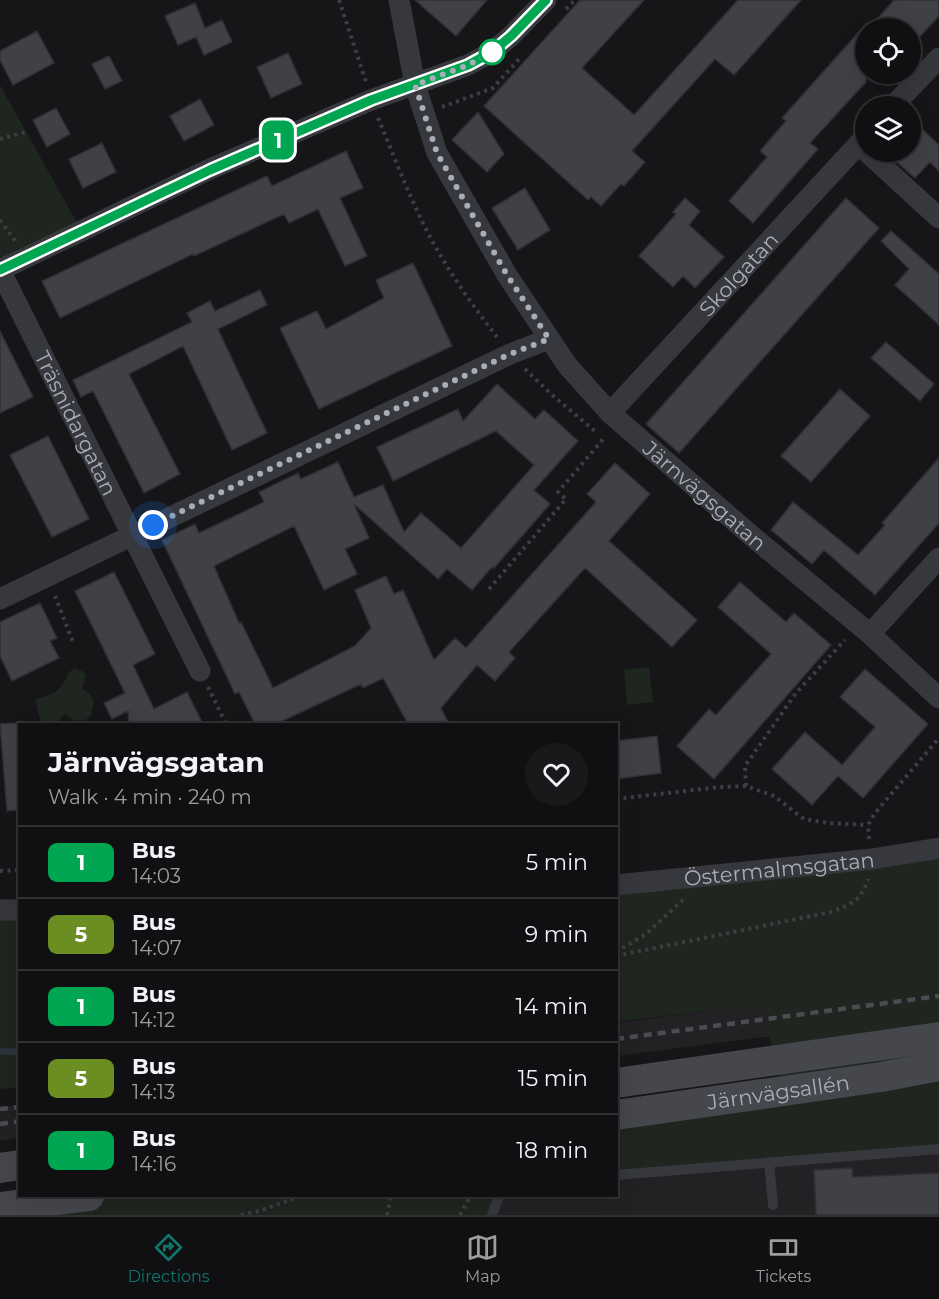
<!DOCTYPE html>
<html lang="en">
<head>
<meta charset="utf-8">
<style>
	:root { --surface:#101012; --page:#19191b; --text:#f1f3f6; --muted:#9c9d9f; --line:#303032; --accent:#0f766e }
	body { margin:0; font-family:Montserrat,sans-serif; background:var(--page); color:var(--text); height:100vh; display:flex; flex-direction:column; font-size:22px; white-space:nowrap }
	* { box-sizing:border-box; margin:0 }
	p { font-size:20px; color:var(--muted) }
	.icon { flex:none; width:33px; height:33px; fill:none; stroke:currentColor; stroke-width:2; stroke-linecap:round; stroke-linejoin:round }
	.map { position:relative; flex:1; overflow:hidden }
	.side { position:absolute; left:18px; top:723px; width:600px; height:474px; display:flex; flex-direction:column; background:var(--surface); border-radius:0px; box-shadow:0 6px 24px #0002,0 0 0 2px var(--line) }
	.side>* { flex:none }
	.badge { padding:0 12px; border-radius:9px; font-size:21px; line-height:39px }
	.fabs { position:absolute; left:855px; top:18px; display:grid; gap:12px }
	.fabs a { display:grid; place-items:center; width:66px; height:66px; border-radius:50%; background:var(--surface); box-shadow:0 6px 24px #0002,0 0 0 2px var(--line); font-size:30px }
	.you { position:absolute; width:30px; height:30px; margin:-15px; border:4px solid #fff; border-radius:50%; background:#1a73e8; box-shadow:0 0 0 9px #1a73e833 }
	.map>.badge { position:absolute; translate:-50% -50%; box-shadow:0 0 0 3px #fff }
	.round { display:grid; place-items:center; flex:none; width:63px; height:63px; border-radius:32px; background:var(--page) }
	.headline { display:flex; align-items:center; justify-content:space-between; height:102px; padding:0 30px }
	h1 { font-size:28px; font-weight:700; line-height:45px }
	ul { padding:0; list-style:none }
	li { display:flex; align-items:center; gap:18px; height:72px; padding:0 30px; border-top:2px solid var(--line) }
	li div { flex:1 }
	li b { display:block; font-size:22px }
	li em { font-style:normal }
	li .badge { min-width:66px; font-weight:700; text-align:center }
	.tabs { display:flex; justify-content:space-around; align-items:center; height:84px; border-top:2px solid var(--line); background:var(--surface); font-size:16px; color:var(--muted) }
	.tabs a { display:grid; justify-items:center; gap:3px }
	.tabs .on { color:var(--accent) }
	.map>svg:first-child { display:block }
	.built { fill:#222225 }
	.green { fill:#1e261f }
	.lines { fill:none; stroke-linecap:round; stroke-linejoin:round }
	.stream { stroke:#2c353c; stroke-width:7 }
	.building { fill:#404145; stroke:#303034; stroke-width:1.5 }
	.path { stroke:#3d3f44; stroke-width:4; stroke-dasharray:3 4.5; stroke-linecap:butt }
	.service { stroke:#37383d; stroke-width:10 }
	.minor { stroke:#37383d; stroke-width:21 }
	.secondary { stroke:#45474d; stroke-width:30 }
	.rail { stroke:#4a4c52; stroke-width:4.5; stroke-dasharray:8 6; stroke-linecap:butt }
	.line-casing { stroke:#fff; stroke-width:14 }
	.line { stroke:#00a651; stroke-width:9 }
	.walk { stroke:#a8adb8; stroke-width:6; stroke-dasharray:0 10.8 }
	.stop-dot { fill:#fff; stroke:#00a651; stroke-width:3 }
	.labels { text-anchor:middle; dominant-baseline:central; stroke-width:6; stroke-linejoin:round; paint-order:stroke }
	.street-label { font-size:21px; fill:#a8adb8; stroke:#111113 }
</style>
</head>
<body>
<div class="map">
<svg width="939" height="1215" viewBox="0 0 939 1215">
	<rect width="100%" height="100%" fill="#161618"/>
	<path class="built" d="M822,996l4,33 -209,27 -1,-33z
		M19,1105v33l-19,3v-34z
		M939,1149v66h-452l11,-19h118l1,-22z"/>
	<path class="green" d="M0,85l81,145 -81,40z
		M649,667l4,35 -26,3 -3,-35z
		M74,668l8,3 4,4 -4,14 8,5 4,8 -3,14 -7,5 -11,-1 -8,-6 -9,10h-7l-9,-4 -5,-21c10,-2 21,-5 27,-14 5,-6 5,-12 12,-17z
		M939,848v301l-322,25 -1,-59 166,-24 -20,-87 -145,18v-137z
		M0,910h19v177l-19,2z
		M89,1196h409l-11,19h-487z"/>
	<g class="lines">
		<path class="stream" d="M0,1051l20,1"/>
	</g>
	<path class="building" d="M415,0h72l-31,36z
		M580,0h64l-62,68 52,47 104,-115h63l-67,75 -19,-16 -83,92 13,11 -21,24 -3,-2 -20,22 -10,-9 -3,3 -104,-94z
		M894,0h45v16l-29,31v-19h-41z
		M195,3l10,25 17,-8 10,22 -28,13 -8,-18 -18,8 -13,-29z
		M866,24v58l-56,61 8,6 -65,74 -24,-22 38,-44 -7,-6 26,-30 -4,-3z
		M37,31l17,32 -41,22 -13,-25v-9z
		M288,53l14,31 -31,14 -14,-31z
		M109,56l13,25 -17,8 -13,-25z
		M200,99l14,26 -30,16 -14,-25z
		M56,108l14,26 -23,13 -14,-27z
		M478,112l26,42 -17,18 -35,-32z
		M910,118l29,27v26l-9,-9 -15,16 -30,-26h25z
		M102,143l14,29 -33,16 -14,-29z
		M346,151l17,37 -23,10 27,58 -22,10 -27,-57 -29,14 -5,-9 -90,42 -1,-2 -133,64 -18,-37 225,-105 5,10z
		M525,188l25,42 -32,20 -26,-42z
		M685,198l15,13 -11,14 35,32 -29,31 -12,-12 -10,11 -34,-31 37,-42 -3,-2z
		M846,198l33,30 -200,225 -33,-29z
		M891,231l48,43v51l-44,-40 14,-16 -28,-28z
		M413,263l39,83 -133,63 -39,-81 37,-17 9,18 58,-31 -8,-18z
		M260,290l7,15 -49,24 49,104 -35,17 -49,-104 -54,28 51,100 -36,19 -51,-102 -12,6 -8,-17 119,-58 -5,-9 23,-12 5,10z
		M0,331l33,66 -33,16z
		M886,342l48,42 -14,17 -49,-43z
		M497,384l38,35 9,-9 34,31 -44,49 16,14 -56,64 -2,-1 -20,23 -25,-21 -9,10 -84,-75 15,34 -24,11 12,25 -33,16 -30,-64 -80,40 25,57 2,-1 32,66 82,-42 16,-18 -16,-38 31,-14 8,18 9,-4 31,70 21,-22 11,10 130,-146 -9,-8 28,-31 35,31 -41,47 88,79 -25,27 -87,-79 -76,84 6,6 -20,23 -18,-16 -36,43 8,16h-41l-25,-46 -20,10 -2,-4 -85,40h-21l-16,-32 -4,2 -73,-154 33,-16 4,9 65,-31 -5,-10 39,-19 3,6 37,-17 16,35 29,-12 21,47 17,-19 40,35 73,-83 -38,-34 -103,50 -16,-34 81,-38 5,12z
		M840,389l30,27 -59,66 -30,-26z
		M48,436l41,83 -37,18 -42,-82z
		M939,458v65l-64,72 -51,-45 -12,14 -41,-34 22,-28 65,53 27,-30 -3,-2z
		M114,572l41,82 -22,11 21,44 33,-17 16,32h-77l3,-1 -1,-12 -16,8 -8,-16 21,-10 -50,-102z
		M740,582l46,40 8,-9 37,32 -117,134 -37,-33 32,-37 7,6 55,-61 -53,-47z
		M40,603l17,35 -7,3 9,17 -47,23 -12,-25v-34z
		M865,669l63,55 -65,74 -25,-22 -26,29 -40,-36 33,-37 37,33 33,-38 -35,-30z
		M17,723l3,23v64l-13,1 -7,-87z
		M657,736l4,37 -45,6v-38z
		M852,1168l1,9 86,-4v42h-123l-2,-45z"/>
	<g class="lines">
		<path class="path" d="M339,0l27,82
			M566,9l9,-9
			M442,107l51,-19 27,-30
			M378,118c19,45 36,92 61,135 17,29 37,57 58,84
			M0,139l26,-7
			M0,220l15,21
			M525,369l26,25 45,38
			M489,589l77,-90 -8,-7 47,-55
			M55,596l18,46
			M208,687l18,37
			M746,786l-1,-20 51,-73 49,-53
			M616,799l104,-12 26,-1 28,10 30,23 23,4 41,2
			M869,839l-1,-14 7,-12 64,-75
			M0,871l20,-1
			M616,952l30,-18 38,-35
			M616,956l215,-44c21,-8 30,-11 37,-33
			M241,1215l18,-4 42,-15
			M387,1215l3,-16
			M460,1215l10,-19"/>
		<path class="service" d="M769,1162l4,43
			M616,1175l323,-26
			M492,1215l7,-19"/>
		<g class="minor">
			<path id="s1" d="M399,0l16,85 22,68 70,122 60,90 43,48 143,124 117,97 69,64"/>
			<path d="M893,106l46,-48"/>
			<path d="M867,152l72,66"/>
			<path d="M0,270l210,-101 161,-69 97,-35 24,-13 19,-16 35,-36"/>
			<path id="s2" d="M0,270l200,401"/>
			<path id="s3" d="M610,413l256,-277"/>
			<path d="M0,599l510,-245 39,-15"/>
			<path d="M870,634l69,-76"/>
			<path id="s4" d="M616,885l256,-26 67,-11"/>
			<path d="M0,910h20"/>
		</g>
		<g class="secondary">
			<path d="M616,1083l323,-46"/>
			<path id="s5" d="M616,1115l265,-38 58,-11"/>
			<path d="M0,1168l20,-3"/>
			<path d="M0,1207l89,-11"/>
		</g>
		<path class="rail" d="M616,1039l323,-43
			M0,1109l20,-2
			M0,1124l20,-3"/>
	</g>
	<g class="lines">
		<g class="line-casing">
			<path id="line" d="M0,270l210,-100 161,-70 97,-35 24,-13 19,-16 35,-36"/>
		</g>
		<use href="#line" class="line"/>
		<path class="walk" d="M153,525l357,-171 39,-15 -42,-64 -70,-122 -22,-68 53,-20 24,-13"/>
	</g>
	<circle class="stop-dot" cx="492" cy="52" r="12"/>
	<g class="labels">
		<g class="street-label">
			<text stroke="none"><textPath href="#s3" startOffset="189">Skolgatan</textPath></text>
			<text stroke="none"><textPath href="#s2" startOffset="171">Träsnidargatan</textPath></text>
			<text stroke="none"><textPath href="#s1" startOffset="597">Järnvägsgatan</textPath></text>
			<text stroke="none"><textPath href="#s4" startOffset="164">Östermalmsgatan</textPath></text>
			<text stroke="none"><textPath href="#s5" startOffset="164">Järnvägsallén</textPath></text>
		</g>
	</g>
</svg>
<div class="fabs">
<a><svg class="icon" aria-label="locate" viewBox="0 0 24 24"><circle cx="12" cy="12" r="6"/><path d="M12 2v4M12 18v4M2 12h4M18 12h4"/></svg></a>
<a><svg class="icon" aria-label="layers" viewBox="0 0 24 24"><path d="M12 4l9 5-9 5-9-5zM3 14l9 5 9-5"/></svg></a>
</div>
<div class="you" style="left:153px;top:525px"></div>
<b class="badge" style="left:278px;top:140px;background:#00a651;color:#fff">1</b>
<section class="side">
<div class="headline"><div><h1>Järnvägsgatan</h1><p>Walk · 4 min · 240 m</p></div><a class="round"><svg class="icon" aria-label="heart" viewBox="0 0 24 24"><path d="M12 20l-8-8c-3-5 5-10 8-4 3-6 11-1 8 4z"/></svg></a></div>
<ul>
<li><span class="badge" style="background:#00a651;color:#fff">1</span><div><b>Bus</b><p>14:03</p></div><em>5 min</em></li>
<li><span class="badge" style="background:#6b8e23;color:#fff">5</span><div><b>Bus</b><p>14:07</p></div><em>9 min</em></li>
<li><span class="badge" style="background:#00a651;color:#fff">1</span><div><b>Bus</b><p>14:12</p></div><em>14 min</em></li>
<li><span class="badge" style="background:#6b8e23;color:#fff">5</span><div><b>Bus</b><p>14:13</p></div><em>15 min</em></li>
<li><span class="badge" style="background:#00a651;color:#fff">1</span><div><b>Bus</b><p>14:16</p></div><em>18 min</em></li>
</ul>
</section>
</div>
<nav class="tabs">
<a class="on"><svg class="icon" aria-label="directions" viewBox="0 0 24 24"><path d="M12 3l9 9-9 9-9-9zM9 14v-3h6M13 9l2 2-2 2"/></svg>Directions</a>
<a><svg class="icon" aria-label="map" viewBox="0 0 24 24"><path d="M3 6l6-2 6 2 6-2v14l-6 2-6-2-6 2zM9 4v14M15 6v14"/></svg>Map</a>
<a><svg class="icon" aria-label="tickets" viewBox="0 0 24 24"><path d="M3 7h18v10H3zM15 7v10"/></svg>Tickets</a>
</nav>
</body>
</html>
